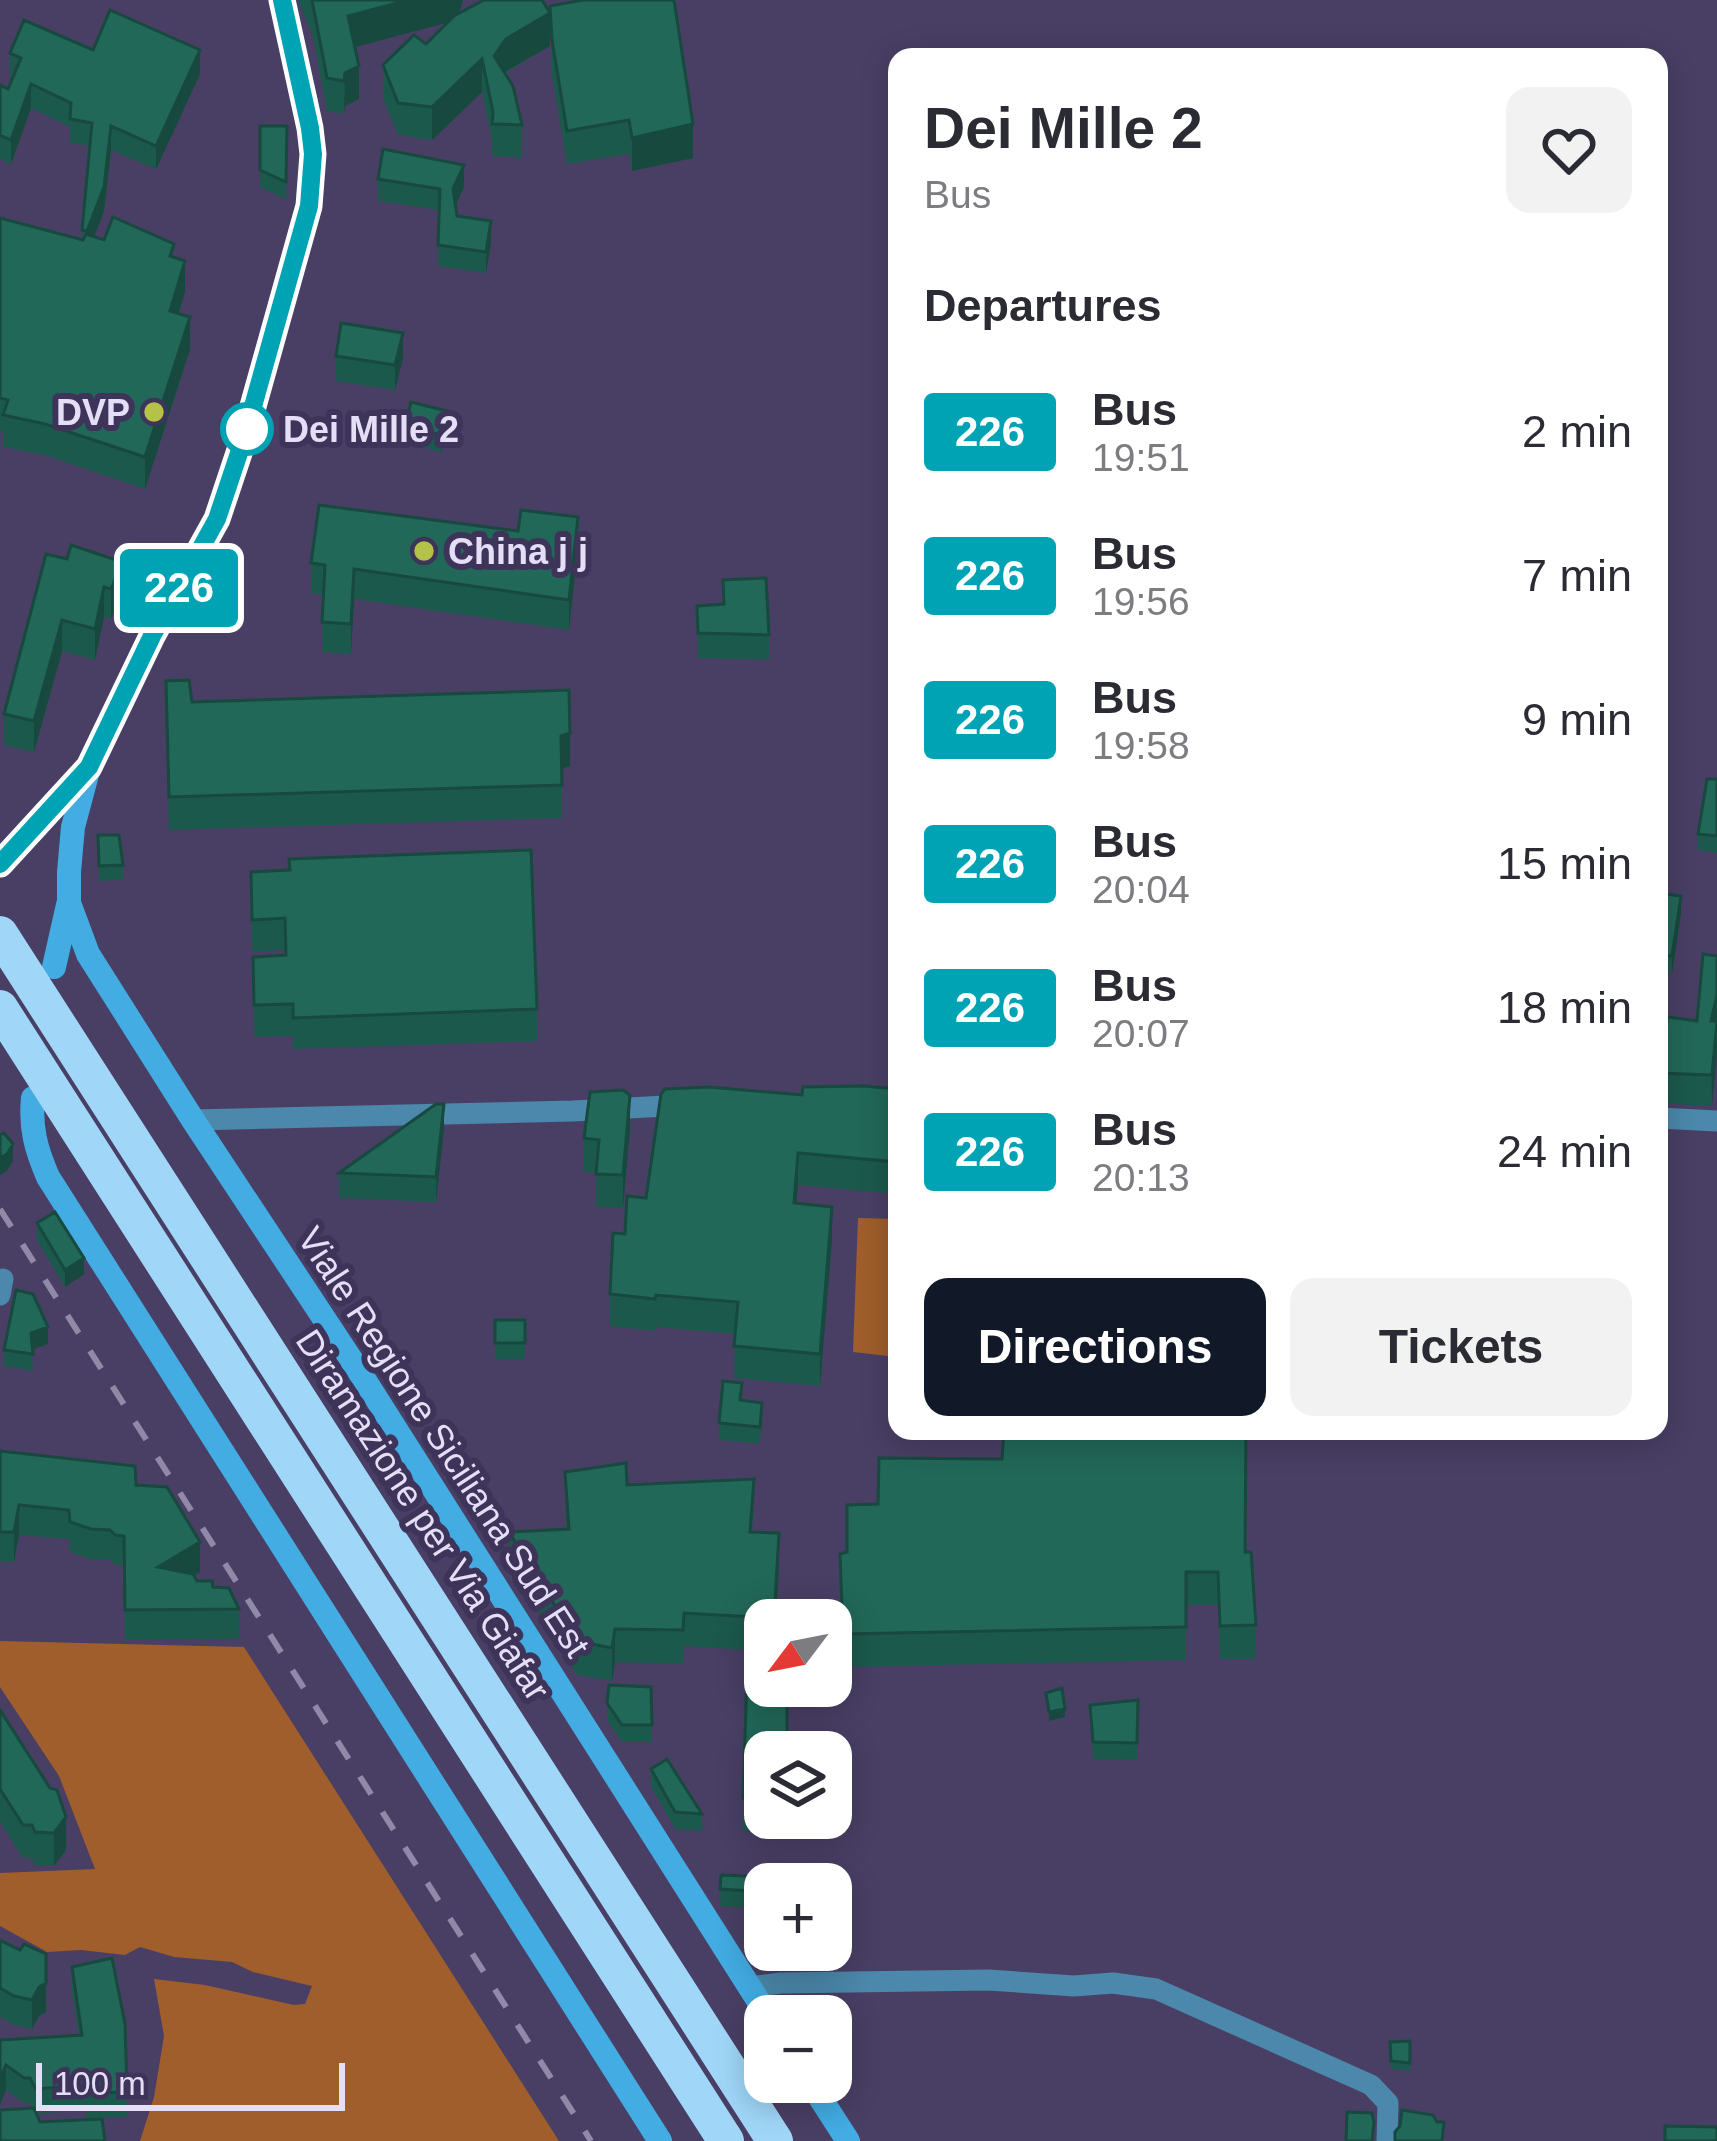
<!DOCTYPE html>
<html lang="en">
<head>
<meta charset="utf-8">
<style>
	:root { --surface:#fff; --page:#f2f2f3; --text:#2b2b33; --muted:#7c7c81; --accent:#111827 }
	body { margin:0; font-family:Helvetica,sans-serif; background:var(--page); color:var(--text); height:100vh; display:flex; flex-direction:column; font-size:45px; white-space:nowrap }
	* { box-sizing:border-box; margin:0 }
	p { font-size:39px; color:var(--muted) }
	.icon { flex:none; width:66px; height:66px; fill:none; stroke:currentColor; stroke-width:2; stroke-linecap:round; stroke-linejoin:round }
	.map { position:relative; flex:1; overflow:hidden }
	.details { position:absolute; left:888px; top:48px; width:780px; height:1392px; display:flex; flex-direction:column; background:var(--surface); border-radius:24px; box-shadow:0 6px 30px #0003 }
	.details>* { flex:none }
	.badge { padding:0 24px; border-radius:9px; font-size:42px; line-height:78px }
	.needle { width:78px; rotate:238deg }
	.buttons { position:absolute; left:744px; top:1599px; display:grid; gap:24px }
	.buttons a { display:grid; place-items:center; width:108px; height:108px; border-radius:24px; background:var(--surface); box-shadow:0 6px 30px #0003; font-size:60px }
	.scale { position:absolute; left:36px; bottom:30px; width:309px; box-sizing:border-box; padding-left:12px; border:6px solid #e4dff6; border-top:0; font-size:33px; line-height:42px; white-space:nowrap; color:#e4dff6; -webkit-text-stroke:9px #3e3459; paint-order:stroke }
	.map>.badge { position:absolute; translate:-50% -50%; box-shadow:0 0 0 6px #fff }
	h2 { padding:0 36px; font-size:45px; line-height:108px }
	.round { display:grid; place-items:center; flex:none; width:126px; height:126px; border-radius:24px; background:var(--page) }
	.overview { display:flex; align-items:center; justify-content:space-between; height:204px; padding:0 36px }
	h1 { font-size:57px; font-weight:700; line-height:90px }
	.cta { display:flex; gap:24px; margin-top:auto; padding:24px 36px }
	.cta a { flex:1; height:138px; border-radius:24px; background:var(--accent); color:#fff; font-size:48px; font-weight:700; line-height:138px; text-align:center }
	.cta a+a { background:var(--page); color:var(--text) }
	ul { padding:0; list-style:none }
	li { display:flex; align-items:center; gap:36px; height:144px; padding:0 36px }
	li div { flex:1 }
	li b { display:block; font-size:45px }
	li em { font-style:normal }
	li .badge { min-width:132px; font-weight:700; text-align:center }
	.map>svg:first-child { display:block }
	.green { fill:#9f5e2b }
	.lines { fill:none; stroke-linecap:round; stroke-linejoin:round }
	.street { stroke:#4b88ab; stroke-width:21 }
	.secondary { stroke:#42ace3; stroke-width:24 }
	.highway { stroke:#a0d7f9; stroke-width:36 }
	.rail { stroke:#9089a8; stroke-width:6; stroke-dasharray:21 21; stroke-linecap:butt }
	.wall { fill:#1c594d }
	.shaded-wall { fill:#17493e }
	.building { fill:#216859; stroke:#17493e; stroke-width:3 }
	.line-casing { stroke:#fff; stroke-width:27 }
	.line { stroke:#00a3b4; stroke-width:18 }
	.poi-dot { fill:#b4c24a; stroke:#3e3459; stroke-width:4.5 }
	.stop-dot { fill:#fff; stroke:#00a3b4; stroke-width:6 }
	.labels { text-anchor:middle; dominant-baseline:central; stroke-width:12; stroke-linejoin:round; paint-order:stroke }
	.poi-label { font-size:36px; font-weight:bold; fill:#e4dff6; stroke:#3e3459; text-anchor:end }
	.stop-label { font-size:36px; font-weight:bold; fill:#e4dff6; stroke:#3e3459; text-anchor:start }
	.street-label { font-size:36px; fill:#e4dff6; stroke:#3e3459 }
</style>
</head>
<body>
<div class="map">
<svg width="1717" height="2141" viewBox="0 0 1717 2141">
	<rect width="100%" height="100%" fill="#493f65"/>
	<path class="green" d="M858,1218l39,1v138l-44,-5z
		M0,1641l244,6 315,494h-419l14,-44 10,-61 -10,-57 51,6 89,20 11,-1 7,-18 -59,-14 -21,-10 -58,-5 -34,-10 -15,8 -44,-5 -34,2 -47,-26v-53l95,-4 -36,-93 -59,-89z"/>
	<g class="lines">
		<path class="street" d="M1659,1118l58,3
			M193,1120l380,-9 111,-6
			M0,1295l3,-16
			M749,1987l32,-4 208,-3 85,6 39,-3 43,6 215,96 17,18 -1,38"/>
		<path class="secondary" d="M89,767l-16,60 -4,45v31l19,51 105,166 171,259 404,637
			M0,864l89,-97 63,-131 65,-117 28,-84 64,-229 4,-52 -7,-51 -24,-103
			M54,967l14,-62
			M33,1098c-3,30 3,51 15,79l612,964
			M810,2082l38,59"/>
		<path class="highway" d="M0,934l775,1207
			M0,1008l726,1133"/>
		<path class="rail" d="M0,1209l591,932"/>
	</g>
	<path class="wall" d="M298,0h165l-4,14 91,32 -45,27 17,52v33l-30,-2v-16l-10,-48 -50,48 -34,-5 -15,-37v-33l43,-21 22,-22 -93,25 4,52 -14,7 -1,8 -17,-3 -14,-75z
		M550,6l143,152 -61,13 -3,-17 -62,10 -15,-90z
		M93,50l107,24 -44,95 -45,-19 -7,61 -10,26 80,20 11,35 -6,22 11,35 -45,140 -100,-34 -42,-8v-16l-3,-1v-212l82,22 8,-94 -20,-3v-16l-39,-19 -20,56 -11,-5v-74l8,4 4,-11 -2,-1v-24z
		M260,126h27l-1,73 -26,-12z
		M378,179l86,8 -9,19 2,10 34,27 -5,30 -48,-7 1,-56 -61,-9z
		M336,356l67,2 -8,32 -59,-9z
		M405,426l42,2 -6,24 -36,-9z
		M578,546l-9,84 -215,-31 -3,55 -29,-2 1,-57 -12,-2v-30z
		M46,554l76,39 -11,26 -7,-2 -9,43 -33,-9 -28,101 -30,-7v-31z
		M723,580l46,55v25l-71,-2 -1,-52 26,-1z
		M166,681l26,21 378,64 -8,3v49l-393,12z
		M1717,779v74l-19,-3v-16z
		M98,835l25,30v15l-24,1z
		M251,872l286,137v32l-244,8v-13l-39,1 -1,-80 32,-2v-5l-33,2z
		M1659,912l22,1 -9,60 -13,-1z
		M1717,956l-5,150 -53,-3v-72l6,1 32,-11z
		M897,1089v105l-99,-9 -2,18 36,36 -12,147 -86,-8 1,-44 -79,-7 -1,4 -45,-5v-32l15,-60 21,-36z
		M630,1128l-7,80 -27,-1v-34l-12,-1v-34z
		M444,1129l-8,73 -97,-4v-25z
		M37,1223l47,51 -19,13 -28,-47z
		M495,1320h30v39h-30z
		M48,1344l-16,5 1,22 -29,-5v-16z
		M742,1400l20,20 -2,24 -41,-4v-17z
		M0,1451l136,34 64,87 -6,3 3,6 16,6 26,22v30l-114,1 -1,-75h-9l-5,-6h-19l-21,-7 -1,-13 -50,-4 -5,27h-14z
		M1002,1459l243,93 11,73v34h-36l-2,-54h-32v55l-343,7 -3,-113 7,-1 31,-49z
		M565,1472l189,40 -2,20 27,34 -3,54h-11v31l-81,-5 -1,18 -68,-2 -3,19 -35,-6 -68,-110v-33l57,-3z
		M651,1687l1,55h-30l-15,-22v-17z
		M1138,1700l-1,60 -44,-1 -3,-54z
		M0,1710l66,140 -12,16 -19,-1 -3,-7h-9l-23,-36z
		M765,1752v66h33l-1,18 -54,-5v-33z
		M651,1769l51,45v17l-27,-2 -24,-43z
		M721,1875l50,9h-6v25l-45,-3z
		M0,1940l46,72 -7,4 -7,13 -18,-4 -14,-8z
		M72,1967l53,57 2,93 -41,1v-8l-49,4 3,8 -40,19 33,-33 -3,-5h-6l-18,-13 -6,14v-64l79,-4 -7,-44z
		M1410,2041v30l-19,-2 -1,-27z"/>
	<path class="shaded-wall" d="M408,0h55l-6,20 -109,29v-33z
		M550,13v33l-44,25 -12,18v-33l12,-17z
		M200,50v24l-44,95v-23z
		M482,59v33l-50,48v-33z
		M359,66v33l-14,7 -1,8 1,-41z
		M31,84v24l-20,56v-24z
		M693,124v34l-61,13v-33z
		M111,126v24l-7,61 -17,44v-24z
		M464,165v22l-11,24v-22z
		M491,221v22l-5,30v-21z
		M185,261v31l-15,51v-32z
		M190,317v32l-45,140v-32z
		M403,333v25l-8,32v-25z
		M447,411v17l-6,24v-17z
		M578,517v29l-9,84v-30z
		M122,562v31l-11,26v-30z
		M354,569v30l-3,55v-30z
		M104,587v30l-9,43v-31z
		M62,620v31l-28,101v-31z
		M570,733v33l-9,3v-33z
		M1681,896v17l-9,60v-17z
		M1717,995v59l-5,52 -1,-85z
		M630,1095v33l-7,80v-33z
		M444,1104v25l-8,73v-25z
		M13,1144v17l-6,10 -7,4v-17z
		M798,1153v32l-4,50v-32z
		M832,1207v32l-12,147v-32z
		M84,1258v16l-19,13v-17z
		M48,1327v17l-17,6v-17z
		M19,1505v30l-5,27v-30z
		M779,1533v33l-3,54h-2z
		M200,1542v30l-42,25v-30z
		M615,1629v33l-3,19v-33z
		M1065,1709v8l-16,4v-9z
		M66,1817v33l-12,16v-33z
		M46,1983v29l-7,4 -7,13v-29l7,-13z
		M6,2065v25l-6,14v-25z"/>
	<path class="building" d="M312,0h96l-60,16 11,50 -14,7 -1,8 -17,-3z
		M484,0h58l8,13 -44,26 -12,17 19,30 9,39 -30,-1 1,-12 -11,-53 -50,48 -34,-4 -15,-38 31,-30 12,9 28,-28z
		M583,0h91l19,124 -61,14 -3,-18 -62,11 -15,-91 -2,-34z
		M110,10l90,40 -44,96 -45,-20 -7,61 -17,44 -5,-1 10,-107 -22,-4 1,-16 -40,-19 -20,56 -11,-5v-50l8,4 13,-31 -11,-5 14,-33 69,30z
		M260,126h27l-1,56 -26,-12z
		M383,149l81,16 -11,24 4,27 34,5 -5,31 -48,-7 2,-56 -62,-10z
		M113,217l61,27 -4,12 15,5 -15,50 20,6 -45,140 -100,-33 -42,-9 5,-15 -8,-2v-180l83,22 3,-6 18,6z
		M341,323l62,10 -8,32 -59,-9z
		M411,402l36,9 -6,24 -36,-9z
		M319,505l199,26 3,-21 57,7 -9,83 -215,-31 -3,55 -29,-2 3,-57 -14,-2z
		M71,545l51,17 -11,27 -7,-2 -9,42 -33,-9 -28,101 -30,-7 42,-160 21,5z
		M766,578l3,57 -71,-2 -1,-27 27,-2 -1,-24z
		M189,680l3,22 377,-12 1,43 -9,3 1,49 -393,12 -3,-116z
		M1707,779h10v57l-19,-2z
		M98,835h21l4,30 -24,1z
		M531,850l6,159 -244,9v-14l-39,1 -1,-48 33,-2 -1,-37 -33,2 -1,-48 39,-2 -1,-11z
		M1665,894l16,2 -9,60 -13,-1v-43z
		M1703,954l14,2v39l-6,26h6l-5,54 -53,-2v-42l6,1 3,-15 29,4z
		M864,1086l33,3v73l-99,-9 -4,50 38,4 -12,147 -86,-8 4,-44 -82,-7 -1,4 -45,-5 3,-61 12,1 2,-38 19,2 15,-104 4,-5 44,-2 93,8 1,-8z
		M623,1090l7,5 -7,80 -27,-1 3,-34 -15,-2 6,-46z
		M436,1104h8l-8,73 -97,-4z
		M4,1133l9,11 -6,10 -7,4v-23z
		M55,1212l29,46 -19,12 -28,-47z
		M16,1290l17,4 15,33 -17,6 2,21 -29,-4z
		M495,1320h30v23h-30z
		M723,1381l19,2 -2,17 22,3 -2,24 -41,-4z
		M1004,1431h242l-1,121h6l5,73 -36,1 -2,-54h-32v55l-343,7 -3,-80 7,-2v-47l31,-1 1,-46 123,1z
		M0,1451l135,15 1,19 31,2 33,55 -42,25 35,7 4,7h15l1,6 16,1 10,21 -114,1 -1,-74 -9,-1 -5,-5 -19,-1 -21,-7 -1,-12 -50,-5 -5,27h-14z
		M626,1463l1,22 127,-6 -4,53 29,1 -5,85 -90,-5 -1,17 -68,-1 -3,19 -35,-7 -68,-109 60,-3 -4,-57z
		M765,1675v11h22v54l13,2 -1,10h-34v48l-22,-2 4,-122z
		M609,1685l42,2 1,38h-30l-15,-22z
		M1062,1688l3,21 -16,3 -3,-19z
		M1138,1700l-1,43 -44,-1 -3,-37z
		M0,1710l50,78 7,2 9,27 -12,16 -19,-1 -3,-7h-9l-23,-36z
		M667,1759l35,55 -27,-2 -24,-43z
		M721,1875l50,2 -2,7h-4v8l-45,-3z
		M0,1940l20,10 4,-6 22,10v29l-7,4 -7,13 -18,-4 -14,-8z
		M112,1958l13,66 2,68 -41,1v-8l-50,4 -6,-11h-6l-18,-13 -6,14v-39l82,-5 -10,-68z
		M1410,2041v22l-19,-2 -1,-19z
		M34,2108l6,14 62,-3 3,22h-105v-31z
		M1402,2110l31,5 4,7h7l-2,19h-47v-9l5,-6z
		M1347,2112l25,1 2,9 -2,19h-26z
		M1665,2126l52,1v14h-52z"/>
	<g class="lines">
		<g class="line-casing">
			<path id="line" d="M0,864l89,-97 63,-131 65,-117 28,-84 64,-229 4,-52 -3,-26 -28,-128"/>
		</g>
		<use href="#line" class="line"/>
	</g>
	<g class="poi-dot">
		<circle cx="154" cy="412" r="12"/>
		<circle cx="424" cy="551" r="12"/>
	</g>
	<circle class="stop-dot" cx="247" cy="429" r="24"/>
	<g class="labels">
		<g class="poi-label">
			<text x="130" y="412">DVP</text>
			<text x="448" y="551" text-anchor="start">China j j</text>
		</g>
		<g class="stop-label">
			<text x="283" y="429">Dei Mille 2</text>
		</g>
		<g class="street-label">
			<text transform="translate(444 1442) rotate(57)">Viale Regione Siciliana Sud Est</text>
			<text transform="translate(423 1515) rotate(57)">Diramazione per Via Giafar</text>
		</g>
	</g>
</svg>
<div class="buttons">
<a><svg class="needle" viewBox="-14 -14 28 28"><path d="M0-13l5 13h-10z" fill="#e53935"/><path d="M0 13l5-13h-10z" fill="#7c7c81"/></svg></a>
<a><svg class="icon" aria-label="layers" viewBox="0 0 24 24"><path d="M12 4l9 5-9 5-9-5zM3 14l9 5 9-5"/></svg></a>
<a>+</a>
<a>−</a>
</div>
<div class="scale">100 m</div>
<b class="badge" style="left:179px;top:588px;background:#00a3b4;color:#fff">226</b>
<section class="details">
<div class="overview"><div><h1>Dei Mille 2</h1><p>Bus</p></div><a class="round"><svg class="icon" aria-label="heart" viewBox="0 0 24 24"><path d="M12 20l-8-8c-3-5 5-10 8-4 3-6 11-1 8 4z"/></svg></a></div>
<h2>Departures</h2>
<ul>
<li><span class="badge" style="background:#00a3b4;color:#fff">226</span><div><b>Bus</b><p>19:51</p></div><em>2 min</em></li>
<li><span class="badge" style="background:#00a3b4;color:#fff">226</span><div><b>Bus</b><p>19:56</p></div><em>7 min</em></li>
<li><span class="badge" style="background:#00a3b4;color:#fff">226</span><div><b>Bus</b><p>19:58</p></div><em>9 min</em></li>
<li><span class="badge" style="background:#00a3b4;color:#fff">226</span><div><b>Bus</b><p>20:04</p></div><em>15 min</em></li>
<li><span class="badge" style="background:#00a3b4;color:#fff">226</span><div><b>Bus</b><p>20:07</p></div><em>18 min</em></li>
<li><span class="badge" style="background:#00a3b4;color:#fff">226</span><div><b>Bus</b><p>20:13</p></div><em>24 min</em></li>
</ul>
<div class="cta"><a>Directions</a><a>Tickets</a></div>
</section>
</div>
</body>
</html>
